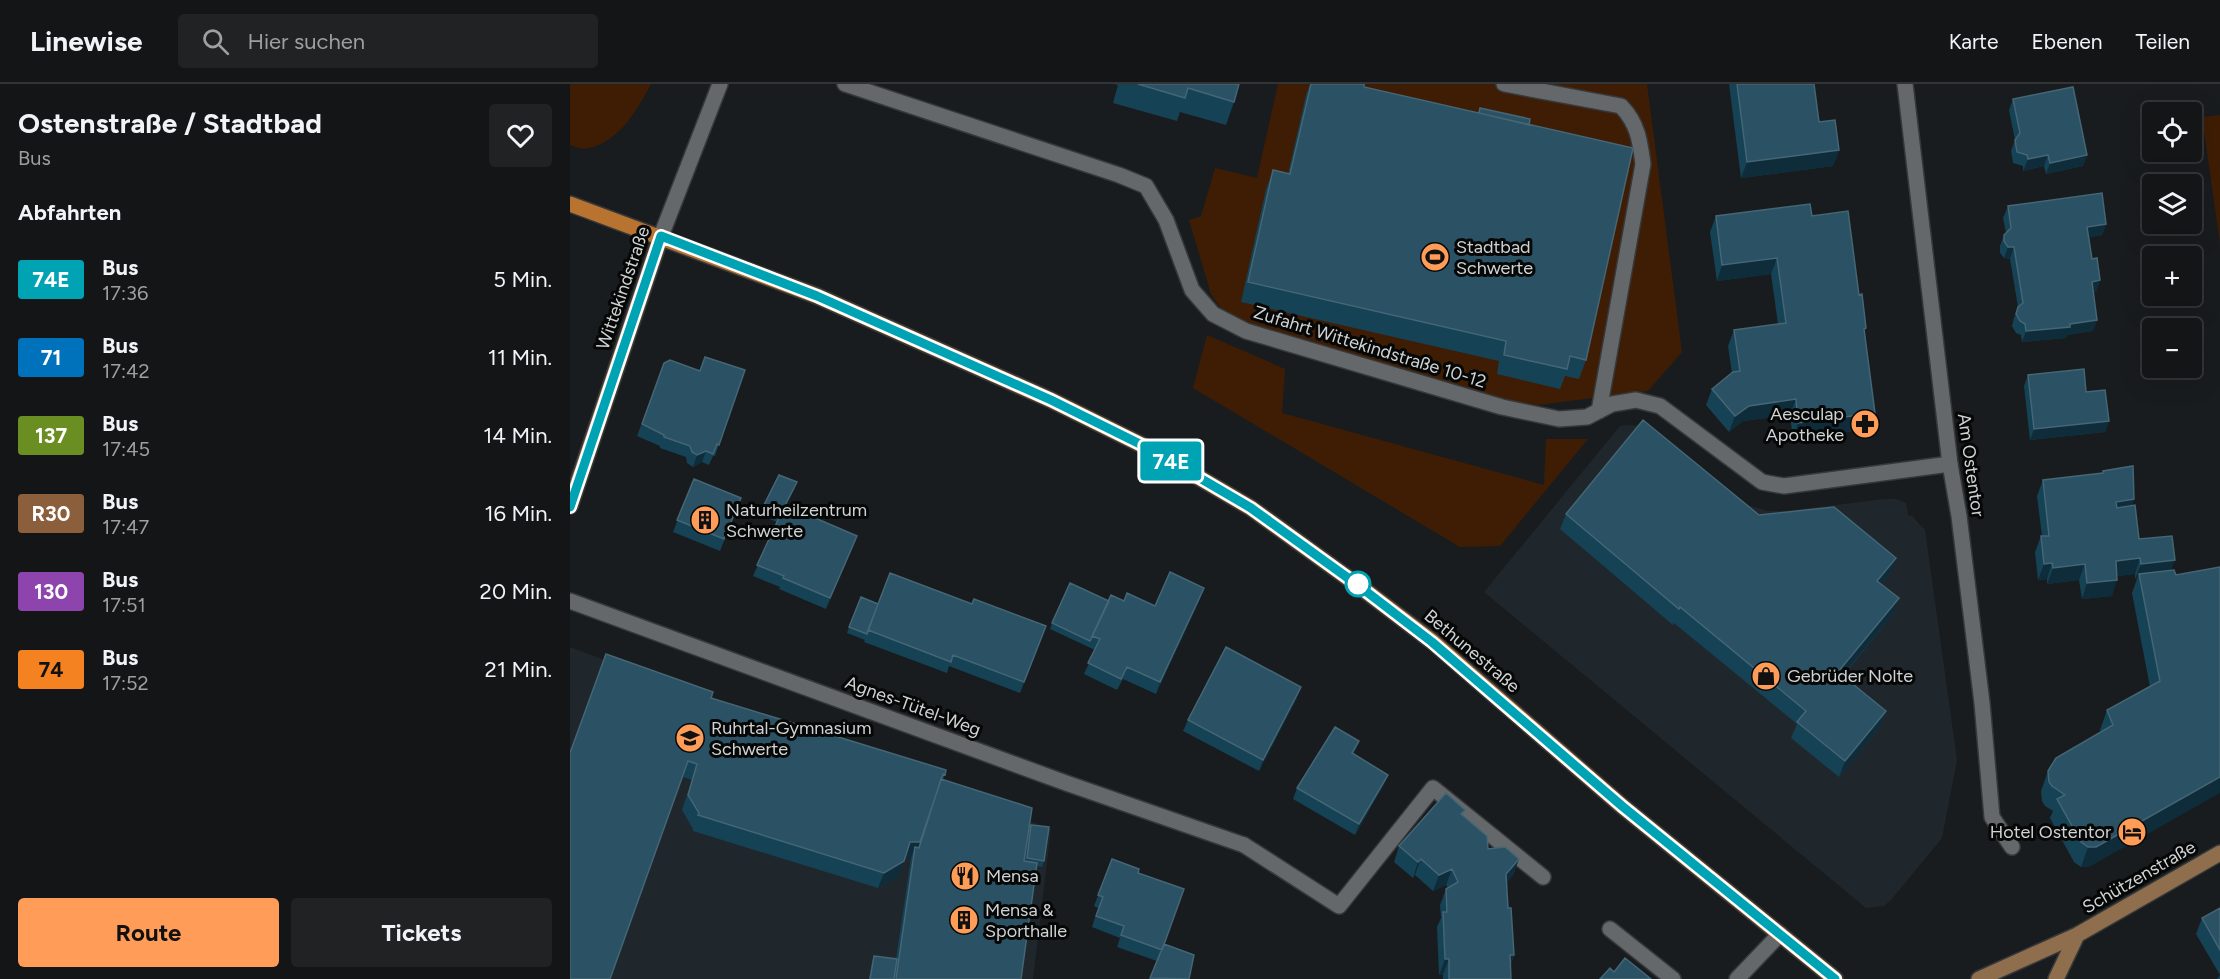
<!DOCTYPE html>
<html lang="de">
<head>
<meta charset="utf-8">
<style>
	:root { --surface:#131516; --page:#202223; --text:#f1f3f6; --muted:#9d9fa1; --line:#323435; --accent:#fe9c58 }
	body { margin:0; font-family:Figtree,sans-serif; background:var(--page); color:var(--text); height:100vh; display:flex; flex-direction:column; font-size:22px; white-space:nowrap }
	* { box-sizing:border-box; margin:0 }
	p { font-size:20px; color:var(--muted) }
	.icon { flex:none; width:33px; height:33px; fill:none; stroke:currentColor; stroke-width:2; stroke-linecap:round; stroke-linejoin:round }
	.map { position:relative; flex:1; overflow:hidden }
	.sheet { display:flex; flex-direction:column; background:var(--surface); width:570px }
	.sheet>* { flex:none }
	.badge { padding:0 12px; border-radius:4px; font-size:21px; line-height:39px }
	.fabs { position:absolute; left:1572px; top:18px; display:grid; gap:12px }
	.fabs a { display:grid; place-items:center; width:60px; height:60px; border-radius:6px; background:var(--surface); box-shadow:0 6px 24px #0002,0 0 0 2px var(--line); font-size:30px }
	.map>.badge { position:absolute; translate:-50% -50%; box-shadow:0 0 0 3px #fff }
	h2 { padding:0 18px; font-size:22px; line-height:54px }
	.round { display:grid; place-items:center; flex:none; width:63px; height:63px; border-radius:6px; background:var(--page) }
	.head { display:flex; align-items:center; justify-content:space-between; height:102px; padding:0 18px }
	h1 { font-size:28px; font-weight:700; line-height:45px }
	.button { display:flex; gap:12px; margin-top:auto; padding:12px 18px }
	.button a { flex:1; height:69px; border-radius:6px; background:var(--accent); color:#111; font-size:24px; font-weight:700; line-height:69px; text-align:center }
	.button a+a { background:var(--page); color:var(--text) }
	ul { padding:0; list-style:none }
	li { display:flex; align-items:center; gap:18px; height:78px; padding:0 18px }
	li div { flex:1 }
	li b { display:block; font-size:22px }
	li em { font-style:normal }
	li .badge { min-width:66px; font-weight:700; text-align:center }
	header { display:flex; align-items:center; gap:36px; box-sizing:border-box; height:84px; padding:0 30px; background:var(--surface); border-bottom:2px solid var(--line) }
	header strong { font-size:28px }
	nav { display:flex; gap:33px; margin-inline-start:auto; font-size:21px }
	.search { width:420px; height:54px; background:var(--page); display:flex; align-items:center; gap:15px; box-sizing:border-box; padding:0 21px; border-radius:6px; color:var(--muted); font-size:22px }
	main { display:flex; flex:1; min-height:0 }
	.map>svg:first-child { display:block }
	.built { fill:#1f272c }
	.green { fill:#3e1d04 }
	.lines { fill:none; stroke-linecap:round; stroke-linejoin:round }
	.lane-casing { stroke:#363839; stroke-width:18 }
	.street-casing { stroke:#363839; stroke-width:18 }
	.secondary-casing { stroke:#363839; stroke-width:18 }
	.primary-casing { stroke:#363839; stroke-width:18 }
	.lane { stroke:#64686a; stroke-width:15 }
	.street { stroke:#64686a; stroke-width:15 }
	.secondary { stroke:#8e6e4d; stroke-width:15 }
	.primary { stroke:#b97330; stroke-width:15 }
	.wall { fill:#164256 }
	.shaded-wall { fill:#0f2c3a }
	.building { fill:#2a5164; stroke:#446675; stroke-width:1.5 }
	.line-casing { stroke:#fff; stroke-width:14 }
	.line { stroke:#00a3b4; stroke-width:9 }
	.stop-dot { fill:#fff; stroke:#00a3b4; stroke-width:3 }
	.labels { text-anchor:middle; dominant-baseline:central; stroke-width:6; stroke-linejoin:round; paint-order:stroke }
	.poi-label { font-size:18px; fill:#d0d2d3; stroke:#060707; text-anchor:start }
	.street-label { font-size:18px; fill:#d0d2d3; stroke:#060707 }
</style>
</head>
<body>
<header>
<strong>Linewise</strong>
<div class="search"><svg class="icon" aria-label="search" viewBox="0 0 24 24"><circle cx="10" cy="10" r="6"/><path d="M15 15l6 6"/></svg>Hier suchen</div>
<nav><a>Karte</a><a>Ebenen</a><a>Teilen</a></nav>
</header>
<main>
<section class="sheet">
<div class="head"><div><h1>Ostenstraße / Stadtbad</h1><p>Bus</p></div><a class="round"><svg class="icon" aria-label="heart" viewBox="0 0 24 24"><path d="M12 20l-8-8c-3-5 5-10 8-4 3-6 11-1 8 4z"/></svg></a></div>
<h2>Abfahrten</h2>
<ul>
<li><span class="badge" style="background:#00a3b4;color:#fff">74E</span><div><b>Bus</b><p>17:36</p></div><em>5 Min.</em></li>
<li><span class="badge" style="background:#0072bc;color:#fff">71</span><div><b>Bus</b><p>17:42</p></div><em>11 Min.</em></li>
<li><span class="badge" style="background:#6b8e23;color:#fff">137</span><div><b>Bus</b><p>17:45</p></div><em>14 Min.</em></li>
<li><span class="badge" style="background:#8b5e3c;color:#fff">R30</span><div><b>Bus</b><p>17:47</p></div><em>16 Min.</em></li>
<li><span class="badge" style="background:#8e44ad;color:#fff">130</span><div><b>Bus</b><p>17:51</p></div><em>20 Min.</em></li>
<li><span class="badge" style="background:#f58220;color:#111">74</span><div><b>Bus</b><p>17:52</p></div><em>21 Min.</em></li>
</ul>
<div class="button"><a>Route</a><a>Tickets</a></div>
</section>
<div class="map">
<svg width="1650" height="895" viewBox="0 0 1650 895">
	<rect width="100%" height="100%" fill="#191c1e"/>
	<path class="built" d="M1060,341l9,1 94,71 17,9 18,5h19l97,-12h12l10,4 2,12 4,1 13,14 32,230 -15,78 -51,62 -7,6 -18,2 -382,-316 136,-166z
		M0,563l481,182 -18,150h-463z"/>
	<path class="green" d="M0,0h81c-14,26 -31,57 -62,64 -6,2 -13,-1 -19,-3z
		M708,0h369l35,268 -34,39 -110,14 -43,-5 -255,-74 -15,-12 -14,-20 -22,-74 12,-4 14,-48 42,10z
		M1650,31v128l-18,-126z
		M637,251l78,34 -3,44 262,72 2,-46h42l-88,107 -40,1 -267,-159z"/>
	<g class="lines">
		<g class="lane-casing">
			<path id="lane" d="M275,0l274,91 27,11 20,34 26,70 21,24 33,17 256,76 57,12 28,-2 25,-13 24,-4 24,6 102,76 22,4 166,-22
				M934,0l117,22c17,18 19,35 22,58l-44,247
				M674,761l95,61 94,-118 110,89
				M1040,845l63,50
				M1167,895l43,-45"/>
		</g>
		<g class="street-casing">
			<path id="street" d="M1335,0l45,380 9,52 23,187 10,114 20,30
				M91,152l59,-152
				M0,517l496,182 178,62"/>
		</g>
		<g class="secondary-casing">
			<path id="secondary" d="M0,422l91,-270
				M1409,895l98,-44 143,-82
				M1486,895l21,-44"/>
		</g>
		<g class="primary-casing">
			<path id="primary" d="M0,120l247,92 234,104 101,50 99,58 108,78 74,56 189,164 213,173"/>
		</g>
		<use href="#lane" class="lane"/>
		<use href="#street" class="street"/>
		<use href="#secondary" class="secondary"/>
		<use href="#primary" class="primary"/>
	</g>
	<path class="wall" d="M544,0h125l-5,18 -8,23 -46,-13 -3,9 -64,-18 5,-18z
		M740,0h54v3l114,26 2,-5 49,17 57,235 -7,19 -14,-3 -5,13 -63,-15 2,-13 -258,-59 25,-113 7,-19 15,4 18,-79z
		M1159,0h85l5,38 20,28 -6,16 -92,12z
		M1443,15l74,56 -4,11 -37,8 -2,-8 -21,5v-5l-10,-3 -2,-12 4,-11 -6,-30z
		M1438,122l98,18 -4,11 -13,2 3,22 8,21 -4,12h-3l4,28 -4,11 -26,4 -1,3 -44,4 -1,-7 -5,-2 -4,-7 2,-8 4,-11 -8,-48 -6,-1 -4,-5v-7l4,-11 2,-2 -3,-15z
		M1146,132h96l52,117 5,96 -76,10 -3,-24 -47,6 -14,11 -23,-27 6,-16 20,-16 -4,-27 6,-16 44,-6 -7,-50 -54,7 -7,-49z
		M94,279l36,8 45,-1 -30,86h-2l-4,9 -7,-3 -9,5 -6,-4 -1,-6 -26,-9v-2l-23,-10z
		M1458,291l58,17 23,29 -4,11 -75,8 -6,-54z
		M1533,387l29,35 7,33 37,36 44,-8 -131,300h-8l-7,-5 -24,-44 3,-7 -8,-5 -3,-5 -1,-10 7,-20 53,-39 -1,-2 7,-20 43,-23 -18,-94 5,-14h-2v-5l-18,2 -5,20 -30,3 -3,-19 -32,4v-5l-9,1 -3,-28 6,-16h1l-5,-40 6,-16 59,-7z
		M124,395l47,19 -21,53 -47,-19z
		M225,404l-9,17 67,42 -27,62 -47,-20 1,-2 -27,-11 24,-54 -17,-7 2,-6z
		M996,430l193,1 137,43 -6,16 -9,10 12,30 -50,62 43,35 -6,16 -41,50 -48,-39 6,-14 -123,-101 -1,2 -113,-96z
		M630,515l-44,95 -33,-15 -6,11 -33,-16 11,-24 -45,-21 2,-6 57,-22h15l31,5z
		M308,520h94l74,22 -26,67 -71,-27 -2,7 -83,-31 1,-2 -18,-7 2,-6z
		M141,614l235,72 -3,10 81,81 5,-30 2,-6 13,36 -2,6 -5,-1 -16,113h-152l3,-17 2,-6 22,3 15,-101h-6l-7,19 -20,11 -185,-57v-2l-11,-19 10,-30 -9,-3z
		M727,614l-38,73 -76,-40 5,-11z
		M789,657l-5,13 34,21 -5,11 -28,49 -62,-36 4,-11z
		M893,731l25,34 31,10 -6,16 -7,8 2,25 6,47 -3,9v15h-68v-4h-4l-2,-48 4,-9 -1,-13 6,-16 2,-1 -2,-3 -13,6 -18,-16 -2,3 -19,-16 5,-16z
		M542,775l26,14 26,72 25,34h-39l7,-18 -40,-14 3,-9 -28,-11 6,-19 -4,-2z
		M1650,824v71h-3l3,-4 -24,-41 6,-16z"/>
	<path class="shaded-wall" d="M1269,66l-6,16 -92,12 6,-16z
		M1478,71l-4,11 -21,5 5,-12z
		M1517,71l-4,11 -37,8 4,-11z
		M1536,140l-4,11 -19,3 4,-11z
		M1438,163h6l-4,12 -6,-1z
		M1207,174l-6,16 -54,7 5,-16z
		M1530,196l-4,12 -8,1 4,-11z
		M1527,236l-4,11 -26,4 -1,3 -44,4 4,-11z
		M1226,315l-6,16 -47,6 -14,11 6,-16 14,-10z
		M1305,329l-6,16 -76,10 5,-16z
		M1539,337l-4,11 -75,8 4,-11z
		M136,367l-4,11 -9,5 4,-12z
		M1564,415l-5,16 -19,3 6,-16z
		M287,452l-4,11 -27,62 4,-11z
		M1326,474l-6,16 -19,22 6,-15z
		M1570,474l-5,16 -25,3 6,-16z
		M1605,476l-6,16 -30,-2 -2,5h-2l6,-15z
		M1482,479l-5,16 -9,1 6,-16z
		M1515,480l-6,16 -32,4 6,-16z
		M1547,496l-5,16 -30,3 5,-16z
		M634,504l-4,11 -44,95 4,-12z
		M1329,514l-6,16 -61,74 6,-16z
		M731,603l-4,11 -38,73 4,-11z
		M1316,627l-6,16 -41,50 6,-16z
		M789,657l-4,11 -7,13 4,-12z
		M818,691l-5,11 -28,49 4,-11z
		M1650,693v16l-131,74h-8l7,-20z
		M340,758h10l-6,16 1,-11 -4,11h-7z
		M851,775l-6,16 -2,3 5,-16z
		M949,775l-6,16 -13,15 6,-16z
		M334,777l-6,16 -20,11 6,-15z
		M882,785l-6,16 -13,6 6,-16z
		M940,871h4l-6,15z
		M875,875h4l-6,16h-4z"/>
	<path class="building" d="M568,0h101l-5,18 -46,-14 -3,10z
		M741,0h53v3l269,61 -47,212 -16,-4 -3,13 -63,-14 2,-14 -258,-59 25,-112 17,4z
		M1167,0h77l5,38 16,-2 4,30 -92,12z
		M1503,3l14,68 -37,8 -2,-8 -20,4 -1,-4 -10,-3 -2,-12 5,-7 -7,-34z
		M910,24l50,11 -1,6 -50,-12z
		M1532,109l4,31 -19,3 5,32 5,-1 3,22 -8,2 5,38 -27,4v3l-44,4 -1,-7 -5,-3 -4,-7 2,-7 5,-4 -9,-56h-6l-4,-6v-6l7,-7 -3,-22z
		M1240,120l2,12 36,-5 11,84 3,-1 4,34 -2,1 11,84 -77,10 -2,-24 -47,7 -14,10 -23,-27 21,-17 7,-1 -6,-41 52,-7 -9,-65 -55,7 -6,-49z
		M135,273l40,13 -26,75 -2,-1 -4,10 -7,-3 -9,4 -5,-3 -2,-6 -26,-9v-2l-22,-11 22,-61 6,-3 30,11z
		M1514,285l2,23 19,-2 4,31 -75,8 -6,-54z
		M1073,336l116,95 75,-8 62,51 -19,23 22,17 -61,74 48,39 -41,50 -48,-39 9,-11 -126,-104 -1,2 -113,-95z
		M1563,382l1,33 -18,3 1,6 18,-3 4,34 33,-3 3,24 -34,4 -1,-6 -24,3 1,19 -30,3 -2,-19 -32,4 -1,-5 -8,1 -3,-28h8l-6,-56 60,-7v-2z
		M209,391l18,7 -18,35 -17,-8z
		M124,395l47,19 -17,41 -47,-19z
		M215,421l72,31 -27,62 -47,-20 1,-2 -27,-11z
		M1650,483v210l-124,70h-8l-7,-5 -24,-43 8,-4 -13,-9 -3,-4 -1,-11 8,-13 57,-33 -6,-15 53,-29 -21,-107 35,-4 2,5z
		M600,488l34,16 -44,94 -33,-15 -6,12 -33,-16 12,-24 -8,-3 19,-41 13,6 3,-8 28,13z
		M320,489l82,31 2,-5 72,27 -22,56 -71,-27 -2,7 -83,-32z
		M500,499l39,18 -19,40 -38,-18z
		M291,513l17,7 -11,30 -18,-7z
		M656,563l75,40 -38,73 -75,-40z
		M36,570l107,38 -2,6 235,72 -1,5 -2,-1 -23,68h-10l-6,19 -20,12 -186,-58 1,-2 -11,-18 9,-31 -9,-3 -78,218h-40v-226z
		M765,643l24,14 -7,12 36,22 -29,49 -62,-36z
		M371,695l91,29 -8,53 13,2 -16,116h-125l19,-132 4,1z
		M876,709l19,17 -4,4 26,22 1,13 17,-2 14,12 -13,15 2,34h3l3,47h-4l1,24h-62v-20h-4l-2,-47h4l-1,-23 12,-7 -6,-13 -13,6 -18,-16 -3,3 -19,-16z
		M461,741l18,2 -5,34 -17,-3z
		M542,775l27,10 -1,4 46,16 -22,61 -41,-15 3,-9 -28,-10 7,-19 -5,-2z
		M1650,824v42l-18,-32z
		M594,860l30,11 -5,24 -39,-1z
		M304,872l23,3 -3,20h-24z
		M1055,874l26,21h-51l10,-11 4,4z"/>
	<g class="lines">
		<g class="line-casing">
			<path id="line" d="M0,423l91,-271 156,60 234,104 101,50 99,58 108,78 73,56 190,164 213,173"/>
		</g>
		<use href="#line" class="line"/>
	</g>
	<defs>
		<g id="stadium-disc" transform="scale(1.5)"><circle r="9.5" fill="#fe9c58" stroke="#060707"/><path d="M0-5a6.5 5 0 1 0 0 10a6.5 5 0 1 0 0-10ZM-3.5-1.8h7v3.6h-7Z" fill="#111"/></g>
		<g id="pharmacy-disc" transform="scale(1.5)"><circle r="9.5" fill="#fe9c58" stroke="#060707"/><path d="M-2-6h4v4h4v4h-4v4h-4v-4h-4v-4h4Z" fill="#111"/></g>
		<g id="building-disc" transform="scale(1.5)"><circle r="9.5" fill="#fe9c58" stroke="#060707"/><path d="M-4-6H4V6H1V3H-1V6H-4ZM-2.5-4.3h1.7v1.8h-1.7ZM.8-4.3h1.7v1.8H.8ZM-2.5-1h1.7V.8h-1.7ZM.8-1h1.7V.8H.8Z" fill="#111"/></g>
		<g id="shop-disc" transform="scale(1.5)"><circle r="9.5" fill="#fe9c58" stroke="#060707"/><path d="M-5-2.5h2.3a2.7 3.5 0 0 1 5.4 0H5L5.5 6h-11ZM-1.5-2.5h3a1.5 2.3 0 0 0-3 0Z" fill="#111"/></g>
		<g id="school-disc" transform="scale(1.5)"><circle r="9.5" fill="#fe9c58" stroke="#060707"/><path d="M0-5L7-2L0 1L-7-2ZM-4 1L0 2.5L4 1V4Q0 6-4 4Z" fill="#111"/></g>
		<g id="hotel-disc" transform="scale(1.5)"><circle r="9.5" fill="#fe9c58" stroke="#060707"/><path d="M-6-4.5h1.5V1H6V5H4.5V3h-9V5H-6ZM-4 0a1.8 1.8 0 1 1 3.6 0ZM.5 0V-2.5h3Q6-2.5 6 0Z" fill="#111"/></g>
		<g id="restaurant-disc" transform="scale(1.5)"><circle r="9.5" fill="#fe9c58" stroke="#060707"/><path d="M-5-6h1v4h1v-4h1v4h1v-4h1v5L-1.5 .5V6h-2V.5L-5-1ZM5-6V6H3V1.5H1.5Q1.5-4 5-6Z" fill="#111"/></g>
	</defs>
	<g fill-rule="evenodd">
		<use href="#stadium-disc" x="865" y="173"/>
		<use href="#pharmacy-disc" x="1295" y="340"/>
		<use href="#building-disc" x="135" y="436"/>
		<use href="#shop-disc" x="1196" y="592"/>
		<use href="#school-disc" x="120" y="654"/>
		<use href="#hotel-disc" x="1562" y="748"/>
		<use href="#restaurant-disc" x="395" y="792"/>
		<use href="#building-disc" x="394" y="836"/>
	</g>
	<circle class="stop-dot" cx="788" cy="500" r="12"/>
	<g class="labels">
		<g class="poi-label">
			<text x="886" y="163">Stadtbad<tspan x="886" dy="21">Schwerte</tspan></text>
			<text x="1274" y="330" text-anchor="end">Aesculap<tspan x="1274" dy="21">Apotheke</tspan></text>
			<text x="156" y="426">Naturheilzentrum<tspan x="156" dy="21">Schwerte</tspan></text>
			<text x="1217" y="592">Gebrüder Nolte</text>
			<text x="141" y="644">Ruhrtal-Gymnasium<tspan x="141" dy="21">Schwerte</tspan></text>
			<text x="1541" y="748" text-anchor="end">Hotel Ostentor</text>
			<text x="416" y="792">Mensa</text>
			<text x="415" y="826">Mensa &amp;<tspan x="415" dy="21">Sporthalle</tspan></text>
		</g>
		<g class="street-label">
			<text transform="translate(53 204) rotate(-71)">Wittekindstraße</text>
			<text transform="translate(800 263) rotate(17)">Zufahrt Wittekindstraße 10-12</text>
			<text transform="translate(1401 381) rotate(82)">Am Ostentor</text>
			<text transform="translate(902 567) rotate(40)">Bethunestraße</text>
			<text transform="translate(343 622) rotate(20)">Agnes-Tütel-Weg</text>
			<text transform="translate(1569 793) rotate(-30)">Schützenstraße</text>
		</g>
	</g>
</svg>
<div class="fabs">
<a><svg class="icon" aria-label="locate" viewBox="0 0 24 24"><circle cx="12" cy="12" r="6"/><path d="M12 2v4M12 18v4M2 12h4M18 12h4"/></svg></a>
<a><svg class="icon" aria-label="layers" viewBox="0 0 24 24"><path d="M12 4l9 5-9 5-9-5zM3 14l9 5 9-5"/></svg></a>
<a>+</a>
<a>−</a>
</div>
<b class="badge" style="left:601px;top:377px;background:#00a3b4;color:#fff">74E</b>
</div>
</main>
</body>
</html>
